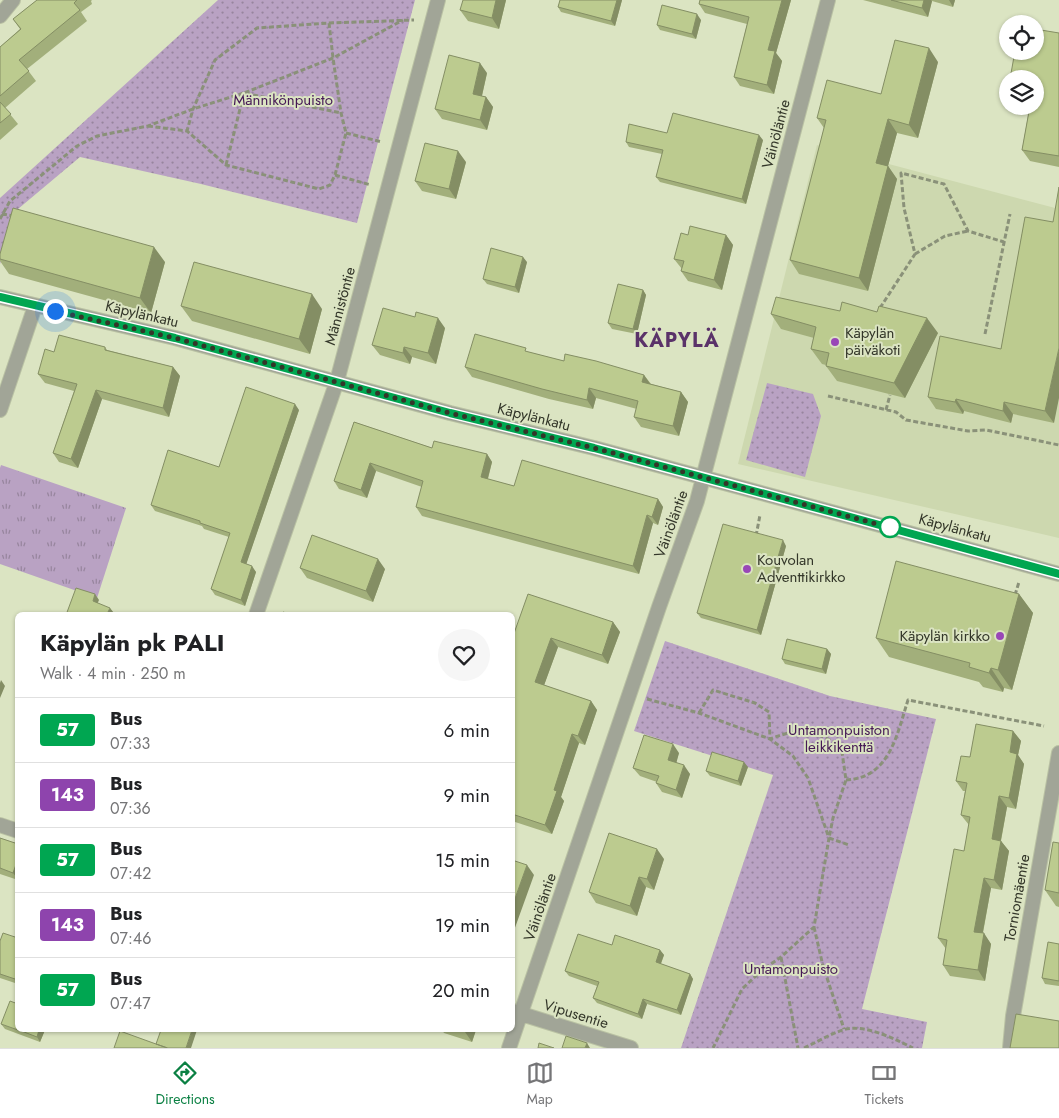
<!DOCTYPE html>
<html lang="en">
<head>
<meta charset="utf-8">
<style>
	:root { --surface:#fff; --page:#f6f6f6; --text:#202124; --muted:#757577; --line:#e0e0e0; --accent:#0b8043 }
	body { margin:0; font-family:Jost,sans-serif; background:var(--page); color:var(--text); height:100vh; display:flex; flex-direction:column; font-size:19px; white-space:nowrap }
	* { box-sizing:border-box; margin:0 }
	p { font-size:16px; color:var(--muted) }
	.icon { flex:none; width:28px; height:28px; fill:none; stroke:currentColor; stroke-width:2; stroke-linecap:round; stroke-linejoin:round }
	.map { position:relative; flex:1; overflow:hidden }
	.details { position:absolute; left:15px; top:612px; width:500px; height:420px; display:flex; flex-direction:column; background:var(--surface); border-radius:8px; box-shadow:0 1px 4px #0004 }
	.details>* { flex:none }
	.badge { padding:0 10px; border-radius:4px; font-size:18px; line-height:32px }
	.buttons { position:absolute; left:999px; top:15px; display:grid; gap:10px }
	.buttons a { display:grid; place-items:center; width:45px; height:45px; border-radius:50%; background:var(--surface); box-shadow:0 1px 4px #0004; font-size:25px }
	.you { position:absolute; width:25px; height:25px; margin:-12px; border:4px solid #fff; border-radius:50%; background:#1a73e8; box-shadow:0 0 0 8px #1a73e833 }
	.map>.badge { position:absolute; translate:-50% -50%; box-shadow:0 0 0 2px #fff }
	.round { display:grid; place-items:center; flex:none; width:52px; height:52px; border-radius:26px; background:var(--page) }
	.head { display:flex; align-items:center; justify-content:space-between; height:85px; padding:0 25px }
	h1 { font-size:24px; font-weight:700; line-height:38px }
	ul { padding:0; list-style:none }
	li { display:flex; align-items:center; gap:15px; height:65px; padding:0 25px; border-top:1px solid var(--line) }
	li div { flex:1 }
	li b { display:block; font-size:19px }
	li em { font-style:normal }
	li .badge { min-width:55px; font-weight:700; text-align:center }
	.dock { display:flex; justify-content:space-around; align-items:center; height:70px; border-top:1px solid var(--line); background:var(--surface); font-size:14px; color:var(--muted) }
	.dock a { display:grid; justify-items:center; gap:2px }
	.dock .current { color:var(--accent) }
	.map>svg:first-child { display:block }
	.built { fill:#cdd8af }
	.grass { fill:url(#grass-tufts) }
	.park { fill:url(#park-dots) }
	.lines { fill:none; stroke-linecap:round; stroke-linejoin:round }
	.minor-casing { stroke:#b9c1a3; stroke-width:16 }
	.path { stroke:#8a9179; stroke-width:3; stroke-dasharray:5 2.5; stroke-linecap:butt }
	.minor { stroke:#a1a597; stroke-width:14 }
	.wall { fill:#a2af7b }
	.shaded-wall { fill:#848e64 }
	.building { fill:#bccb8f; stroke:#848e64 }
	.line-casing { stroke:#fff; stroke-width:11 }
	.line { stroke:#00a651; stroke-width:8 }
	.walk { stroke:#333629; stroke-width:5; stroke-dasharray:0 9 }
	.poi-dot { fill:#9947b7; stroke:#dbe4c2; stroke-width:2 }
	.stop-dot { fill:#fff; stroke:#00a651; stroke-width:2.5 }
	.labels { text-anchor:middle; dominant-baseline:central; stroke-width:4; stroke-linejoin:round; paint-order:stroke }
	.park-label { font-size:15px; fill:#451855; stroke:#dbe4c2 }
	.street-label { font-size:15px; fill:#333629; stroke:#dbe4c2 }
	.poi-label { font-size:15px; fill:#333629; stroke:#dbe4c2; text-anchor:start }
	.district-label { font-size:20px; font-weight:bold; letter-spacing:1px; fill:#5a3269; stroke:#dbe4c2 }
</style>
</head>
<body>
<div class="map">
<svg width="1059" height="1048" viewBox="0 0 1059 1048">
	<defs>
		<pattern id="grass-tufts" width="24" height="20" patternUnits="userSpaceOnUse" patternTransform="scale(1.25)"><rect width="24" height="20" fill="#b9a2c3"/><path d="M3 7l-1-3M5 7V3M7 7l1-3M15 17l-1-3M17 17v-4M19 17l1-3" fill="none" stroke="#97859e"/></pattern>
		<pattern id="park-dots" width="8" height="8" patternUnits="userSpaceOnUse" patternTransform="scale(1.25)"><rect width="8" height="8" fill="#b9a2c3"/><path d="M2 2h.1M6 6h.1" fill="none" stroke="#97859e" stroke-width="1.8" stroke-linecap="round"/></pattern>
	</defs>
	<rect width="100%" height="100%" fill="#dbe4c2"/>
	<path class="built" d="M817,145l242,64v329l-321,-74z"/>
	<path class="grass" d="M1,465l125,43 -29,90 -97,-34v-96z"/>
	<path class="park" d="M218,0h197l-58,223 -156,-39 -121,-27 -62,52 -18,55v-66z
		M767,383l46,11 8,22 -16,61 -59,-17z
		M665,641l165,55 106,23 -74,290 65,13 -5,26h-241l92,-273 -139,-44z"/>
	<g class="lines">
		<g class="minor-casing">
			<path id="minor" d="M0,16l13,-16
				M0,297l175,41 275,75 144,35 260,70 205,56
				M0,410l35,-104
				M256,615l81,-234 101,-381
				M0,825l18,6
				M512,1011l119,37
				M509,1048l150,-441 38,-106 131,-501
				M1010,1048l3,-32 46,-263"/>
		</g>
		<path class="path" d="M329,23l85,-3
			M148,126l39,5 39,34 93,24 11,-4 5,-10 11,-42 -5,-20 -8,-55 -4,-35 -72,5 -42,32 -22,49 -6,22
			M346,133l36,9
			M226,165l18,-72 89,-35 70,-38
			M335,175l36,10
			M2,214l12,2
			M0,219l10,-18 67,-55 20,-10 51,-10 45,-17 51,-16 97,20
			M915,254l30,-18 23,-5
			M880,308l35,-54 -11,-46 -3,-35 43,11 24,47 36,11
			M985,334l25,-120
			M828,396l68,16 10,8 62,11 18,-1 73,15
			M886,410l4,-15
			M756,536l4,-21
			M1015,595l4,-13
			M647,699l52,14 71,26 23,17 15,22 21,60 -15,89 -33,30 -19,13 -20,19 -29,59
			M699,713l14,-23 42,13 14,9 1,27c34,-13 39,-8 71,6l5,35 -13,38 -4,20 20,7
			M846,780c44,-2 51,-46 62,-80l136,26
			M814,927l9,39 21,63
			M781,957l17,91
			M804,1048c13,-6 26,-14 39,-18 20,-7 52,9 70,18"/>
		<use href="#minor" class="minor"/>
	</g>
	<path class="wall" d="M37,0h55l-1,1 1,3 -11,8 6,9 -60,48 9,12 -31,27 13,16 -18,16v-93l20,-18 -7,-10z
		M506,0l-7,29 -31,-8 -8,-11z
		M560,0h62l-7,26 -54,-14 -3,-5z
		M700,0h91l-15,53 6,8 -8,33 -34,-8 -6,-9 13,-53 -42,-11 -6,-9z
		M863,0h92l-2,7 -21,-6 -4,16z
		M701,20l-5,19 -36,-9 -3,-5z
		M1059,33v134l-29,-6 -8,-11 7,-40 -14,-3 -1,-1h21z
		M938,62l-20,76 -21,-5 -9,33 9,13 -29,112 -69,-17 -9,-14 34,-132 -7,-10 64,-24z
		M487,73l-5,23 4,1 7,10 -6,23 -45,-11 -7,-10z
		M763,140l-17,64 -86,-22 -4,-5 6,-23 -33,-7 -3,-5z
		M466,162l-10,37 -34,-8 -7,-10z
		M1025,217l29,206 -41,-9 -2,9 -47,-12 -1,3 -27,-5 -8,-12 73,-48z
		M688,235h38l7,10 -11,45 -34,-9 -7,-10 1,-2 -8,-10z
		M0,254l165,8 -14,51 -142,-39 -9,-13z
		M527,262l-8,31 -32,-9 -4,-5z
		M643,290l3,5 -9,39 -25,-5 -4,-6z
		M181,306l141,3 -12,45 -118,-33z
		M771,314l167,19 -33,65 -68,-17 -11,-15v-1l-4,-1 -11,-15 3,-11 -33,-9z
		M445,328l-9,36 -24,-7 -2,7 -30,-9 -8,-10z
		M105,347l2,3 66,17 7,9 -11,41 -67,-18 -24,69 -19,-6 -6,-9 21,-62 -29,-8 -7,-9 16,-22z
		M528,352l36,9 80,14 7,9 30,8 7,10 -9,34 -38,-9 -7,-10 3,-8 -41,-11 -3,11 -44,-10 -77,-22 -7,-10z
		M299,410l-53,154 10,8 -11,34 -30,-11 -4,-6 18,-52 -25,-8 -2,-3 -47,-15 -4,-6 68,-38z
		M354,422l78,26 55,6 5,8 -4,17 26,7 144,13 5,8 -5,18 -5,-2 -14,51 -217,-58 -6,-9 6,-20 -46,-16 -9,27 -28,-9 -5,-8z
		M786,546l-25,89 -60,-17 -4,-5z
		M300,568l85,1 -12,33 -66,-24z
		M1019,594l14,19 -21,77 -8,-2 -1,4 -20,-5 -4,-5 -90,-25 -13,-19z
		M613,622l7,10 -12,32 -50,-17 -14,38 47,16 6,9 -12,35 -6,-2 -18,54 3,4 -12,33 -40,-13v-182z
		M827,649l4,5 -5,20 -41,-10 -3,-5z
		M1013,731l8,10 -3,14 6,9 -8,45 -9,-2 -6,34 8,10 -7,39 -11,-2 -8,45 8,11 -6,37 -35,-5 -7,-11 3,-16 -8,-11 26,-87 5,-26 -8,-10 4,-24h-2l-7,-10 14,-24z
		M679,753l-3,9 14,12 -8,24 -20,-6 -6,-9 1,-1 -17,-6 -7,-8z
		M748,767l-7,19 -31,-10 -4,-5z
		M0,838l18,6v36l-18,-6z
		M1059,843v64l-3,-1 -11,-16z
		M664,859l-10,31 -8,-3 -9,29 -41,-13 -7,-11z
		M18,938v46l-18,-6v-37z
		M1059,944v42l-14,-2 -3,-6z
		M612,945l48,5 4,5 -3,9 29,10 3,5 -12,36 -34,-11 -5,15 -45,-16 -4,-5 4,-12 -28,-10 -4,-5z
		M1,1024l17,6h27l-5,12 -35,-13z
		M442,1030h34l-4,12 -28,-9z"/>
	<path class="shaded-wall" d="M496,0h10l-7,29 -7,-11z
		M617,0h5l-7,26 -4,-5z
		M782,0h9l-15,53 6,8 -8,33 -7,-9 1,-35z
		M924,0h7l1,1 -4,16 -6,-9z
		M949,0h6l-2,7z
		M697,14l4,6 -5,19 -4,-5z
		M929,48l9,14 -20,76 -9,-13z
		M480,63l7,10 -7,31 -7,-10z
		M486,97l7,10 -6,23 -7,-10z
		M888,119l9,14 -9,33 9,13 -29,112 -9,-13 17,-115z
		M759,135l4,5 -17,64 -4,-5z
		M458,151l8,11 -10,37 -7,-10z
		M726,235l7,10 -11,45 -8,-10z
		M154,247l11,15 -14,51 -11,-15z
		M523,257l4,5 -8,31 -4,-6z
		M643,290l3,5 -9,39 -4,-5z
		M312,294l10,15 -12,45 -11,-15z
		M438,318l7,10 -9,36 -8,-11z
		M927,318l11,15 -33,65 -11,-15z
		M404,347l8,10 -2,7 -7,-11z
		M1059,348v50l-5,25 -9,-12z
		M173,367l7,9 -11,41 -6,-9z
		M644,375l7,10 -9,-3z
		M589,388l7,10 -3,11 -6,-9z
		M96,390l6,9 -24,69 -7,-9z
		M681,392l7,10 -9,34 -6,-10z
		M956,399l8,12 -1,3 -8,-12z
		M1004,402l9,12 -2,9 -8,-12z
		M295,404l4,6 -54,158 -4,-6z
		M487,454l5,8 -6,23 -5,-8z
		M370,463l6,8 -9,27 -6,-8z
		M658,499l5,8 -5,18 -6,-8z
		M647,515l6,8 -14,51 -6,-8z
		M783,540l3,6 -25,89 -4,-5z
		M378,559l7,10 -12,33 -7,-11z
		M252,566l4,6 -11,34 -4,-6z
		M95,594l4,6 -3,7 -3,-6z
		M1019,594l14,19 -21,77 -14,-20z
		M110,608l4,5 -1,2 -5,-3z
		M613,622l7,10 -12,32 -6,-9z
		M551,638l7,9 -16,44 -7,-9z
		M827,649l4,5 -5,20 -4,-5z
		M991,668l13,20 -1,4 -14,-19z
		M1,680l4,6 -5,12v-15z
		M591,701l6,9 -12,35 -7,-9z
		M1013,731l8,10 -3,14 6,9 -8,45 -7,-11 1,-46z
		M572,734l7,9 -18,54 3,4 -12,33 -7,-9 9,-35z
		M673,744l6,9 -4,15 -7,-8z
		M744,762l4,5 -7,19 -3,-5z
		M684,765l6,9 -8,24 -6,-8z
		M999,796l8,11 -8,43 -7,-11z
		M1001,841l8,10 -7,39 -8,-10z
		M657,849l7,10 -10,31 -7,-11z
		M18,859v20l-5,-6z
		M527,865l7,10 -22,61v-29z
		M639,877l7,10 -9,29 -7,-10z
		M984,878l7,10 -10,54 -7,-10z
		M984,933l7,11 -6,37 -7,-11z
		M660,950l4,5 -5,13 -3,-6z
		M690,974l3,5 -12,36 -4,-5z
		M643,999l4,5 -5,15 -4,-5z
		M39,1030h6l-5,12 -3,-5z
		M192,1030h5l-6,18h-5z
		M466,1030h10l-4,12 -7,-10z
		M587,1043l3,5h-5z"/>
	<path class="building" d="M37,0h40l-3,3 6,7 -61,50 10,11 -29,25v-49l21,-18 -8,-10z
		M463,0h33l-4,18 -32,-8z
		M560,0h57l-6,21 -53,-14z
		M700,0h82l-14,50 7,1 -8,34 -33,-8 15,-60 -50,-13z
		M891,0h33l-2,8z
		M662,5l35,9 -5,20 -35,-9z
		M1035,29l24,4v123l-37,-6 8,-44h5v-27h-25l5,-28h20z
		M895,40l34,8 -20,77 -21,-6 -12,44 12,3 -29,112 -69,-18 36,-140 -9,-2 10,-38 54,14z
		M449,55l31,8 -7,31 13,3 -6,23 -45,-11z
		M0,102l11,12 -11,9z
		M673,113l86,22 -17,64 -86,-22 7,-27 -37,-8 3,-18 38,9z
		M425,143l33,8 -9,38 -34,-8z
		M1059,187v161l-14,63 -41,-9 -1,9 -47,-12 -1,3 -27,-5 12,-61 61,13 24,-132 28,5z
		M13,208l141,39 -14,51 -140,-39v-5z
		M690,226l36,9 -12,45 -33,-9 3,-10 -10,-2 7,-26 7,2z
		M491,248l32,9 -8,30 -32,-8z
		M194,262l118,32 -13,45 -118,-33z
		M618,284l25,6 -10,39 -25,-6z
		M776,297l64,14 2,-9 35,10 2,-6 48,12 -33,65 -68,-17 3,-13 -18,-4 5,-22 -45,-13z
		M383,308l32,9 1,-5 22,6 -10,35 -24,-6 -1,6 -31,-8z
		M475,334l51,14 -1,3 39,10 1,-7 31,7 48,14 -2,7 39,10 -8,34 -39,-9 4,-16 -49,-13 -2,12 -45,-11 -77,-22z
		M59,335l46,12v3l68,17 -10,41 -67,-18 -25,69 -18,-6 24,-69 -39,-10 7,-25 9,3z
		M246,387l49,17 -54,158 11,4 -11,34 -30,-11 19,-56 -30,-10v-2l-49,-16 17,-55 51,17z
		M354,422l78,26 2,-7 53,13 -6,23 33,9 8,-26 136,39 -6,18 -5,-2 -14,51 -217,-59 7,-26 -53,-18 -9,27 -27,-9z
		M723,524l60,16 -26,90 -60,-17z
		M312,535l66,24 -12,32 -66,-23z
		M896,561l123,33 -21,76 -7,-2 -2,5 -20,-6 1,-4 -94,-25z
		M76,588l19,6 -2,7 17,7 -2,4 9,3h-51z
		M528,594l85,28 -11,33 -51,-17 -16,44 56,19 -13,35 -6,-2 -18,56 3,1 -12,34 -33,-11v-175z
		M283,612l10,3h-10z
		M787,639l40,10 -5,20 -40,-10z
		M976,724l37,7 -3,21 7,2 -8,44 -10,-2 -7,43 9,2 -7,39 -10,-2 -10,54 10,1 -6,37 -35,-5 4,-25 -9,-2 16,-89 10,2 6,-34 -9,-2 6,-32 -11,-2 5,-25 9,1z
		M644,735l29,9 -5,16 16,5 -8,25 -20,-7 3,-7 -26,-8z
		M712,752l32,10 -6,19 -32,-10z
		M609,833l48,16 -10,30 -8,-2 -9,29 -41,-14z
		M0,838l18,6v15l-5,14 -13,-5z
		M1053,842l6,1v50l-14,-3z
		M512,860l15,5 -15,42z
		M3,933l15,5v42l-18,-6v-33z
		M578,934l34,11 3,-10 45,15 -4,12 34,12 -13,36 -34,-11 -5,15 -45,-16 6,-16 -34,-11z
		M1048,942l11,2v37l-17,-3z
		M10,1001l8,3v26l-17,-6z
		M1016,1014l43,7v27h-49z
		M19,1030h20l-2,7z
		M161,1030h31l-6,18h-18l-12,-4z
		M120,1031l47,17h-53z
		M566,1036l21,7 -2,5h-23z
		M539,1043l15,5h-16z"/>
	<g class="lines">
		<g class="line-casing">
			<path id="line" d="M0,297l175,41 275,75 144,35 260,70 205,56"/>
		</g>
		<use href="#line" class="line"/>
		<path class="walk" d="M55,311l120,27 275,75 144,35 298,80 -2,-1"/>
	</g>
	<g class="poi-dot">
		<circle cx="835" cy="342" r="5"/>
		<circle cx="747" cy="569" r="5"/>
		<circle cx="1000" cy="636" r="5"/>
	</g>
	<circle class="stop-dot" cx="890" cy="527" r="10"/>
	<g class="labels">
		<g class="park-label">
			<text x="283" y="100">Männikönpuisto</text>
			<text x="839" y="730">Untamonpuiston<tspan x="839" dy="17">leikkikenttä</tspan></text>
			<text x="791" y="969">Untamonpuisto</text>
		</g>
		<g class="street-label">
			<text transform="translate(776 134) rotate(-75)">Väinöläntie</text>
			<text transform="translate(340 306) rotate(-75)">Männistöntie</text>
			<text transform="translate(142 314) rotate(13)">Käpylänkatu</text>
			<text transform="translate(534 417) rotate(14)">Käpylänkatu</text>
			<text transform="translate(671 524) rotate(-70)">Väinöläntie</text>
			<text transform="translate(955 528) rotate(15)">Käpylänkatu</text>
			<text transform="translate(1017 898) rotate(-80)">Torniomäentie</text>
			<text transform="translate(540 907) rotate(-71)">Väinöläntie</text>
			<text transform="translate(576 1014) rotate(17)">Vipusentie</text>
		</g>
		<g class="poi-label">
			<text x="845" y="333">Käpylän<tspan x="845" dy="17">päiväkoti</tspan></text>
			<text x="757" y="560">Kouvolan<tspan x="757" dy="17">Adventtikirkko</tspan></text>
			<text x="990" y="636" text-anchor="end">Käpylän kirkko</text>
		</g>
		<g class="district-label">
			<text x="677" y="340">KÄPYLÄ</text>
		</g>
	</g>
</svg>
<div class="buttons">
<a><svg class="icon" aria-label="locate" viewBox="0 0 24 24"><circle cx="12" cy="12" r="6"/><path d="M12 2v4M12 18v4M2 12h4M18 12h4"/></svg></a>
<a><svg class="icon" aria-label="layers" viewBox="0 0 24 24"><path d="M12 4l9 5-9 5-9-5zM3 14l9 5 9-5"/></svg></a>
</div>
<div class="you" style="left:55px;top:311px"></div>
<section class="details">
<div class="head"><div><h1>Käpylän pk PALI</h1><p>Walk · 4 min · 250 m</p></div><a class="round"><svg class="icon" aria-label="heart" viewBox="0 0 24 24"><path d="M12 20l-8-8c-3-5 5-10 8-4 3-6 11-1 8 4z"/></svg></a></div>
<ul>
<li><span class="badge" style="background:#00a651;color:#fff">57</span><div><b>Bus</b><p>07:33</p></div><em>6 min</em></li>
<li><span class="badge" style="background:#8e44ad;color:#fff">143</span><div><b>Bus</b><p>07:36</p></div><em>9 min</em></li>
<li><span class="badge" style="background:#00a651;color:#fff">57</span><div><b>Bus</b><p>07:42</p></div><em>15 min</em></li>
<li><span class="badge" style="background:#8e44ad;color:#fff">143</span><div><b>Bus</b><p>07:46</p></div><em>19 min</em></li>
<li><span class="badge" style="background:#00a651;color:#fff">57</span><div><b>Bus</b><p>07:47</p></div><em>20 min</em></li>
</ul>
</section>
</div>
<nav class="dock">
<a class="current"><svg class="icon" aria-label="directions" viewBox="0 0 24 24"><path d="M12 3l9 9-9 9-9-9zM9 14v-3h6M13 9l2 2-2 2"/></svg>Directions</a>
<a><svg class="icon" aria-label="map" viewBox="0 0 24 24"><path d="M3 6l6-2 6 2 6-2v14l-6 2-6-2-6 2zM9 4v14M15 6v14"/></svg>Map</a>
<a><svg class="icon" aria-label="tickets" viewBox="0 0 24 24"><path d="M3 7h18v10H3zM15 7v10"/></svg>Tickets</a>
</nav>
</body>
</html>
